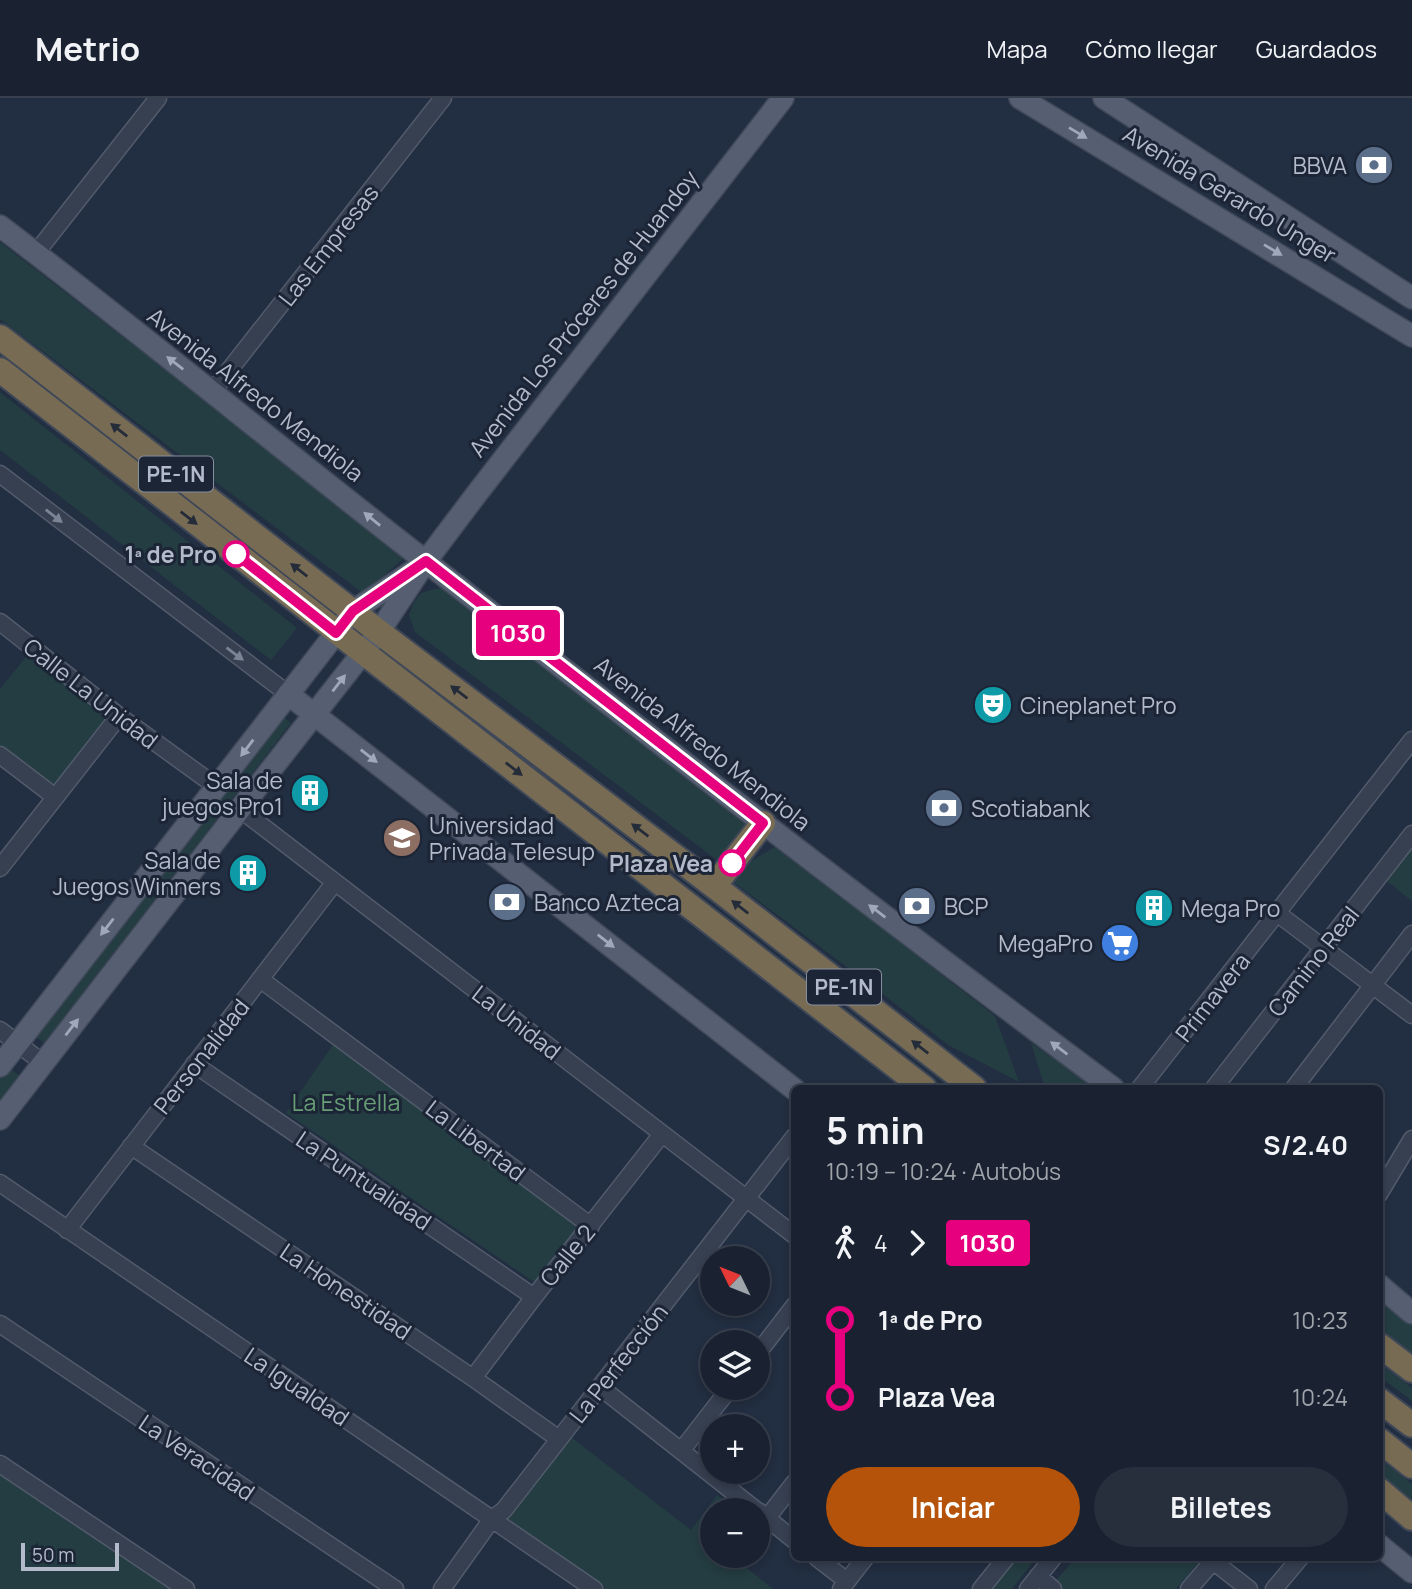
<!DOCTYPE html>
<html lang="es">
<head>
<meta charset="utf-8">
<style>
	:root { --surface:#1a2231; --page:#272f3d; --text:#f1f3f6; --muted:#9fa4ab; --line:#383f4d; --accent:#b45309 }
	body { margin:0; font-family:Manrope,sans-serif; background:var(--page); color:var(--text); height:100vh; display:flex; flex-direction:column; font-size:26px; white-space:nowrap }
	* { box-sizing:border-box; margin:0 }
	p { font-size:23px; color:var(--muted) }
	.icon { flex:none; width:38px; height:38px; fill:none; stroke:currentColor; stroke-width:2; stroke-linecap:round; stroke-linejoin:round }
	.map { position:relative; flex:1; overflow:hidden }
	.details { position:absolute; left:791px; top:987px; width:592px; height:476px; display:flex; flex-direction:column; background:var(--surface); border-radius:10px; box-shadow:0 4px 10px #0003,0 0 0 2px var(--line) }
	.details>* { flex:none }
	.badge { padding:0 14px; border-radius:5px; font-size:24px; line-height:46px }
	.needle { width:46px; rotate:313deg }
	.fabs { position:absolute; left:700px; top:1148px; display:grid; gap:14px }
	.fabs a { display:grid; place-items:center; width:70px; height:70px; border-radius:50%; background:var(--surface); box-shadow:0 4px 10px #0003,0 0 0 2px var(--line); font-size:35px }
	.scale { position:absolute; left:21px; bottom:18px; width:98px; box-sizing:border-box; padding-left:7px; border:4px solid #b3bbcb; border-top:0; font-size:19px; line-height:24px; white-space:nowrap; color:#b3bbcb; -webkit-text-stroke:5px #1c2536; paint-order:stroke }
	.map>.badge { position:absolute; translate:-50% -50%; box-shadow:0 0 0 4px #fff }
	.legs { display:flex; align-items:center; gap:10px; height:77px; padding:0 35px; font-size:23px }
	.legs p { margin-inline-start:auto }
	.head { display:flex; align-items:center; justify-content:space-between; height:119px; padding:0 35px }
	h1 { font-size:38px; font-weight:700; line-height:52px }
	.action { display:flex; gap:14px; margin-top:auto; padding:14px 35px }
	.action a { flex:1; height:80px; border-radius:42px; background:var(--accent); color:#fff; font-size:28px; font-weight:700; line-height:80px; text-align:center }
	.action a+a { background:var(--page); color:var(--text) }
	ul { padding:0 35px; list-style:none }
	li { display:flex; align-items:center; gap:24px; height:77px; font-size:26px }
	li i { display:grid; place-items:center; width:10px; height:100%; margin:0 9px; background:currentColor }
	li i::after { content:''; width:18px; height:18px; margin:-9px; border:5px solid; border-radius:50%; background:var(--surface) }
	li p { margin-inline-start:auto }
	li:first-child i { background:linear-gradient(#0000 50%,currentColor 0) }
	li:last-child i { background:linear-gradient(currentColor 50%,#0000 0) }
	header { display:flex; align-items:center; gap:42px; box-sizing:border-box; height:98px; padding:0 35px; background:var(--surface); border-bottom:2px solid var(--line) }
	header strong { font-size:33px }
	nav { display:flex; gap:38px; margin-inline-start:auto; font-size:24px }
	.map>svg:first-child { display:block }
	.green { fill:#243d42 }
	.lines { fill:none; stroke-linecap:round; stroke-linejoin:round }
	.minor-casing { stroke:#525b6b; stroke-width:19 }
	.major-casing { stroke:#40495a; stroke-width:24 }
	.highway-casing { stroke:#3f4858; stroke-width:28 }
	.minor { stroke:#374051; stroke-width:16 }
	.major { stroke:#555f71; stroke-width:21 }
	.highway { stroke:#776b53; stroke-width:24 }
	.oneway { fill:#a0a9b9 }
	.oneway2 { fill:#252c39 }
	.oneway3 { fill:#7b8494 }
	.line-1-casing { stroke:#fff; stroke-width:16 }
	.line-1 { stroke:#e6007e; stroke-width:10 }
	.stop-1-dot { fill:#fff; stroke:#e6007e; stroke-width:3.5 }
	.labels { text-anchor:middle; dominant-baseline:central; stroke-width:6; stroke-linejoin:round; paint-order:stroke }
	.shield { fill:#1c2536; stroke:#868e9e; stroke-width:2 }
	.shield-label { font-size:21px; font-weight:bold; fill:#b3bbcb }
	.poi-label { font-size:23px; fill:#b3bbcb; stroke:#1c2536; text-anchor:start }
	.street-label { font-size:23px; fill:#b3bbcb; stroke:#1c2536 }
	.stop-label { font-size:23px; font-weight:bold; fill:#b3bbcb; stroke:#1c2536; text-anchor:end }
	.park-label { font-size:23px; fill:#689f77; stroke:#1c2536 }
</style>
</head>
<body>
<header>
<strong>Metrio</strong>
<nav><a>Mapa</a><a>Cómo llegar</a><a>Guardados</a></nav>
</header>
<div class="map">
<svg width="1412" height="1491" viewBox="0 0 1412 1491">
	<rect width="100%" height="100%" fill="#222e41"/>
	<path class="green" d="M0,144l406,314 -42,38 -364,-275z
		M0,294l297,236 -26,32 -271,-210z
		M444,490l305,236 -31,37 -303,-229 -6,-17c9,-23 11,-24 35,-27z
		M29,555l84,64 -60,74 -53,-41v-61z
		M281,617l10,8 -247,320 -11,-8z
		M1412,746v57l-29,-23z
		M776,748l219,170 24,66 -71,-37 -73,-57 -143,-107 16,-18z
		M336,942l245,188 -44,56 -251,-171z
		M1031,945l65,45h-51z
		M8,969l12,9 -20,27v-26z
		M1379,1197l33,27v32l-33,-23z
		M1379,1265l33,25v13l-33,-25z
		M571,1339l120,93 26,-35 20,15h-25v46h20l41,33h-168l-101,-67z
		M1379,1360l33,26v20l-33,-28z
		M0,1372l174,119h-174z
		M1014,1460h22l-24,31h-23z
		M1075,1460h117l6,5 -22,26h-115l-7,-6z"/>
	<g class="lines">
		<g class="minor-casing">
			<path id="minor" d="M36,155l122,-155
				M212,294l231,-294
				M0,376l288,220
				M0,524l119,94 98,71
				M0,657l55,42
				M240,711l554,426
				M0,770l119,-152
				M1277,815l135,102
				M260,881l331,247
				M0,932l43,33
				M194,966l340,233
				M1140,990l272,-348
				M1214,990l198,-254
				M1294,990l118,-154
				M131,1048l342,232 86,61
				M0,1085l594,406
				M1379,1096l33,-55
				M67,1132l268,-348
				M0,1226l395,265
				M758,1255l36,-47
				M473,1280l61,-81 128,-163
				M600,1289l156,123
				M681,1353l49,-63
				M0,1366l186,125
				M758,1413l36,29
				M767,1420l27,-35
				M817,1460l30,23
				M1209,1460l40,31
				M1038,1478l15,13
				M442,1491l50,-70 12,-9 290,-373
				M841,1491l24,-31
				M981,1491l25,-31
				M1028,1491l25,-31
				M1189,1491l24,-28
				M1274,1491l26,-31"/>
		</g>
		<g class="major-casing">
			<path id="major" d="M1020,0l392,238
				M1104,0l308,200
				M0,128c137,104 270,214 406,320 234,183 469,365 707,542
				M288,596l506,395
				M0,968l353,-455 63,-42
				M0,1021l240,-310 139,-177 47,-71 49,-65 308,-398
				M1379,1187l33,28
				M1379,1447l33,27"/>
		</g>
		<g class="highway-casing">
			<path id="highway" d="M0,239l379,295 335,254 260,202
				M0,272l924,718
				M714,788l49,-63
				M1379,1247l33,25
				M1379,1302l33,25
				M1379,1342l33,26
				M1379,1392l33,28"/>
		</g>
		<use href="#minor" class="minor"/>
		<use href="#major" class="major"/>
		<use href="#highway" class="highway"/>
	</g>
	<defs><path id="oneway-solid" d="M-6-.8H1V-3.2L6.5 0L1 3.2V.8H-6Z" transform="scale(1.75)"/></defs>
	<g class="oneway">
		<use href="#oneway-solid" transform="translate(1078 35) rotate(31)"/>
		<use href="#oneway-solid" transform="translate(1273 152) rotate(31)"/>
		<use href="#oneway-solid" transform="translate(175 265) rotate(-142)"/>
		<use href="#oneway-solid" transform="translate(372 421) rotate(-141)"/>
		<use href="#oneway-solid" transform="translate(339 585) rotate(-52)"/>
		<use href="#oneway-solid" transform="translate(247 650) rotate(127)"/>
		<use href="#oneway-solid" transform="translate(369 658) rotate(38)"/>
		<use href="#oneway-solid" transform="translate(877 813) rotate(-143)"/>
		<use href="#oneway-solid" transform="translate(107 829) rotate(128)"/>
		<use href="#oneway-solid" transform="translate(606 843) rotate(38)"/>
		<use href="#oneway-solid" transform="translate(72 929) rotate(-52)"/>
		<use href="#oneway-solid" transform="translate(1059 950) rotate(-143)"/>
	</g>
	<g class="oneway2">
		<use href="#oneway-solid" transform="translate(119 332) rotate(-142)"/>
		<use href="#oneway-solid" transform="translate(189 420) rotate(38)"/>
		<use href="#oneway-solid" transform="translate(299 472) rotate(-142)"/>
		<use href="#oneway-solid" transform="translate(459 594) rotate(-143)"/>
		<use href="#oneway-solid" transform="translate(514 671) rotate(38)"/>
		<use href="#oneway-solid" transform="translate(640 732) rotate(-143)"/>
		<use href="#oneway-solid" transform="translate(740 809) rotate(-142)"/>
		<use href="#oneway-solid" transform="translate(920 949) rotate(-142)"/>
	</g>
	<g class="oneway3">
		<use href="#oneway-solid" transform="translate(54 418) rotate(38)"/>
		<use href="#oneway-solid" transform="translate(235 556) rotate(37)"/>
	</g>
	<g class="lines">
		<g class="line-1-casing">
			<path id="line-1" d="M236,456l100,79 17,-22 73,-50 337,262 -31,40"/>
		</g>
		<use href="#line-1" class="line-1"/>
	</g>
	<defs>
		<g id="bank-disc" transform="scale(2.0125)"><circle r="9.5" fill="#5c6f8a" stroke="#1c2536"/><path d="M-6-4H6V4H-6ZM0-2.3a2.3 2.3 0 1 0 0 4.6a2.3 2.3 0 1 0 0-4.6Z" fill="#fff"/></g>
		<g id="theatre-disc" transform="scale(2.0125)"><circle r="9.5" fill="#0f9aa8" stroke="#1c2536"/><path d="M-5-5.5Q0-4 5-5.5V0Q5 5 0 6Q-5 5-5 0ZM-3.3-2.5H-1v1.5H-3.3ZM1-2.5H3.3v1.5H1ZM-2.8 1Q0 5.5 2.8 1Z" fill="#fff"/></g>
		<g id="building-disc" transform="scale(2.0125)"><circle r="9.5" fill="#0f9aa8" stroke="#1c2536"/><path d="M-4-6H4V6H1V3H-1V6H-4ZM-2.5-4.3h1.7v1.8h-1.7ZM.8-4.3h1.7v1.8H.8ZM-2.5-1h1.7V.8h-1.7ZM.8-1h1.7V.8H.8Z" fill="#fff"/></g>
		<g id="school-disc" transform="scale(2.0125)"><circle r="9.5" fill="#8d6e63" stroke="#1c2536"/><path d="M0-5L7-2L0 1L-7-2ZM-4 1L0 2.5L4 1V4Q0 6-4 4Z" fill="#fff"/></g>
		<g id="supermarket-disc" transform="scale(2.0125)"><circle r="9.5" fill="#3f7fe0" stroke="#1c2536"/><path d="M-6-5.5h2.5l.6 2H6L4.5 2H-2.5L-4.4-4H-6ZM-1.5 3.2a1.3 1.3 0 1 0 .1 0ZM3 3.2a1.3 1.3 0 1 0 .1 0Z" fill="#fff"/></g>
	</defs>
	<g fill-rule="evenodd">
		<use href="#bank-disc" x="1374" y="67"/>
		<use href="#theatre-disc" x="993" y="607"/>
		<use href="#building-disc" x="310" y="695"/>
		<use href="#bank-disc" x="944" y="710"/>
		<use href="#school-disc" x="402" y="740"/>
		<use href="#building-disc" x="248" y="775"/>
		<use href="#bank-disc" x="507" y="804"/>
		<use href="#bank-disc" x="917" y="808"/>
		<use href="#building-disc" x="1154" y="810"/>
		<use href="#supermarket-disc" x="1120" y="845"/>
	</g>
	<g class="stop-1-dot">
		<circle cx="236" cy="456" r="12"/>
		<circle cx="732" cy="765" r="12"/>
	</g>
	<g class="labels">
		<g class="shield">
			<rect x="139" y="358.5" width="74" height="35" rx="5"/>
			<rect x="807" y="871.5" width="74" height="35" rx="5"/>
		</g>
		<g class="shield-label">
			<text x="176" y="376">PE-1N</text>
			<text x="844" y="889">PE-1N</text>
		</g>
		<g class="poi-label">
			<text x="1347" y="67" text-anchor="end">BBVA</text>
			<text x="1020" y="607">Cineplanet Pro</text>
			<text x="283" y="682" text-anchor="end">Sala de<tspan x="283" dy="26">juegos Pro1</tspan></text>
			<text x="971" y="710">Scotiabank</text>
			<text x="429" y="727">Universidad<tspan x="429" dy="26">Privada Telesup</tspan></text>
			<text x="221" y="762" text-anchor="end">Sala de<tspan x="221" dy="26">Juegos Winners</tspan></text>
			<text x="534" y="804">Banco Azteca</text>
			<text x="944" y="808">BCP</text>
			<text x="1181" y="810">Mega Pro</text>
			<text x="1093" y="845" text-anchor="end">MegaPro</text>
		</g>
		<g class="street-label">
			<text transform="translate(1230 96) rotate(31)">Avenida Gerardo Unger</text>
			<text transform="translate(328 147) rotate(-52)">Las Empresas</text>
			<text transform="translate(583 215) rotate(-52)">Avenida Los Próceres de Huandoy</text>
			<text transform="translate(256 296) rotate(38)">Avenida Alfredo Mendiola</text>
			<text transform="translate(91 595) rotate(38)">Calle La Unidad</text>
			<text transform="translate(703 645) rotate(38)">Avenida Alfredo Mendiola</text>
			<text transform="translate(1313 863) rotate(-52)">Camino Real</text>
			<text transform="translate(1212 899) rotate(-52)">Primavera</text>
			<text transform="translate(517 924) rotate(38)">La Unidad</text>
			<text transform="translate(201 958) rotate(-52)">Personalidad</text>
			<text transform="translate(476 1042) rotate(37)">La Libertad</text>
			<text transform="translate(364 1082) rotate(34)">La Puntualidad</text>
			<text transform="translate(567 1157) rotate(-51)">Calle 2</text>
			<text transform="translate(346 1193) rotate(34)">La Honestidad</text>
			<text transform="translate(618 1265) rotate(-52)">La Perfección</text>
			<text transform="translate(297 1288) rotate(34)">La Igualdad</text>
			<text transform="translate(197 1359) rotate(34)">La Veracidad</text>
		</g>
		<g class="stop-label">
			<text x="217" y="456">1ª de Pro</text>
			<text x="713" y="765">Plaza Vea</text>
		</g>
		<g class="park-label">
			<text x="346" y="1004">La Estrella</text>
		</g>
	</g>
</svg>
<div class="fabs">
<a><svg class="needle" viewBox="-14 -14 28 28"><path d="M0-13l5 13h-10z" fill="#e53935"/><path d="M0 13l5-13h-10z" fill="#9fa4ab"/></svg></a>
<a><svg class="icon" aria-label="layers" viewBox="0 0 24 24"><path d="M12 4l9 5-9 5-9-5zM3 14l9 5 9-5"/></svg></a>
<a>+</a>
<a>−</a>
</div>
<div class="scale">50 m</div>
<b class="badge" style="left:518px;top:535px;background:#e6007e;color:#fff">1030</b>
<section class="details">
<div class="head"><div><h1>5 min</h1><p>10:19 – 10:24 · Autobús</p></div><b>S/2.40</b></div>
<div class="legs"><svg class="icon" aria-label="walk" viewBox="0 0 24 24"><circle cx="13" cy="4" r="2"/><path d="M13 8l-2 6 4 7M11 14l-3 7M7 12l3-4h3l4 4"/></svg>4<svg class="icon" aria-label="forward" viewBox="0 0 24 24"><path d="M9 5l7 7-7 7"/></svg><b class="badge" style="background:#e6007e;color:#fff">1030</b></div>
<ul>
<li><i style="color:#e6007e"></i><b>1ª de Pro</b><p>10:23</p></li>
<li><i style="color:#e6007e"></i><b>Plaza Vea</b><p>10:24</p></li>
</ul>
<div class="action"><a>Iniciar</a><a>Billetes</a></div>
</section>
</div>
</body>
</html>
